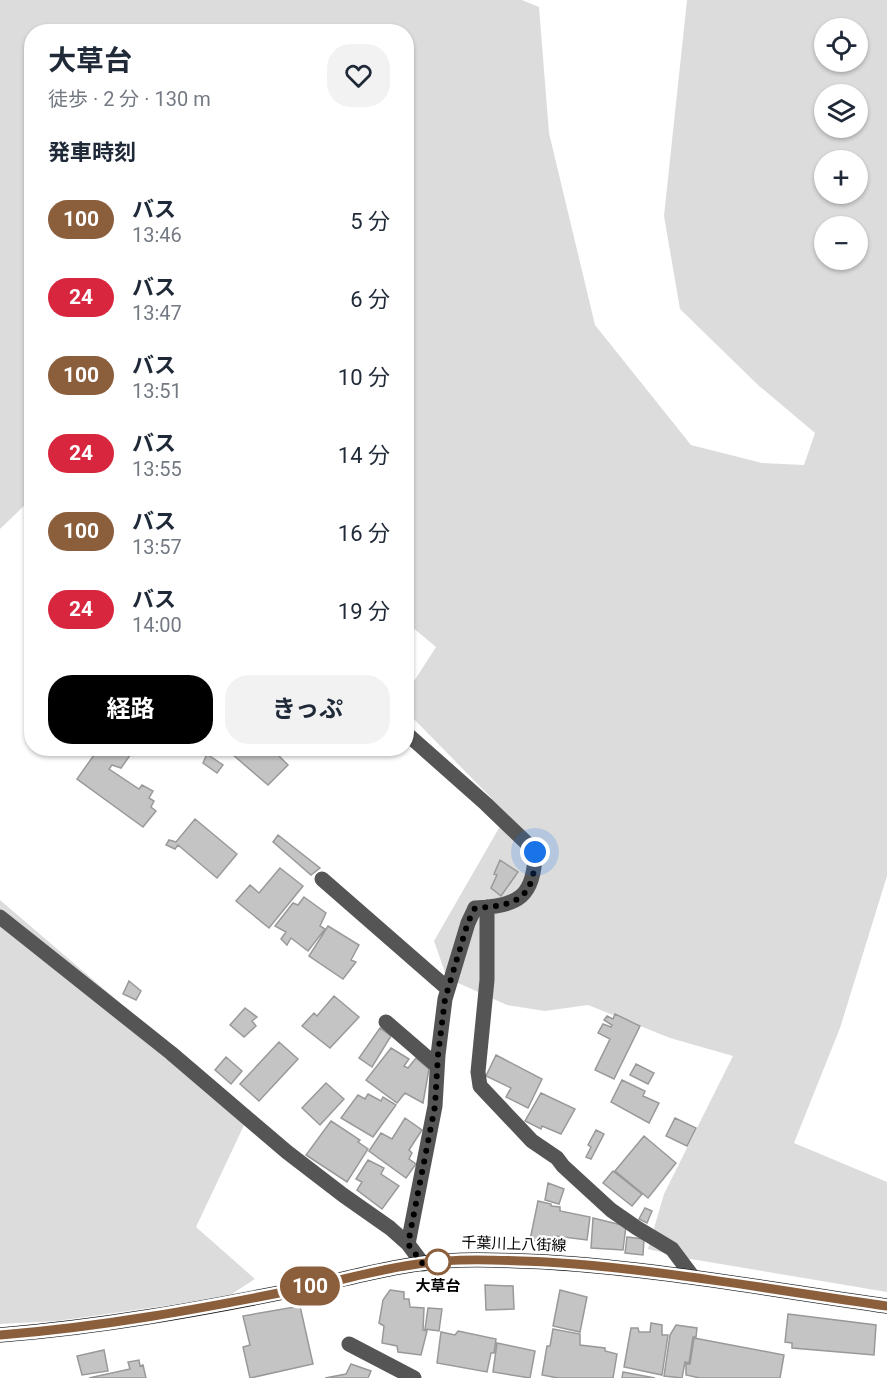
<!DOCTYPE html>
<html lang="ja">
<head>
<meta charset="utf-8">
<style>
	:root { --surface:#fff; --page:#f2f2f3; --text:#1f2937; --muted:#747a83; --accent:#000 }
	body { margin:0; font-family:Roboto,"Noto Sans JP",sans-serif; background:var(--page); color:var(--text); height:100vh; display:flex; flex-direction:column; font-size:22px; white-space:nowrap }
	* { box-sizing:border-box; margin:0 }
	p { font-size:20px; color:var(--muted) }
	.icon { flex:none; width:33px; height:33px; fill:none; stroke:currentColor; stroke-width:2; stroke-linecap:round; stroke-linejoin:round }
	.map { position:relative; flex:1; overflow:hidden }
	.drawer { position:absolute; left:24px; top:24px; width:390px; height:732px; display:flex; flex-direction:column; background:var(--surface); border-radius:24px; box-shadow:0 2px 4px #0004 }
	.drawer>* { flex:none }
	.badge { padding:0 12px; border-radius:20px; font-size:21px; line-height:39px }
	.tools { position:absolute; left:814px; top:18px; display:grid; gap:12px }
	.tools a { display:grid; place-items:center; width:54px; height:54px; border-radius:50%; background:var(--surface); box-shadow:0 2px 4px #0004; font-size:30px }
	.you { position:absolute; width:30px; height:30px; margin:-15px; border:4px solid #fff; border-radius:50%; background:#1a73e8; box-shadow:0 0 0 9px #1a73e833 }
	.map>.badge { position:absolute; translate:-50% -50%; box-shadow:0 0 0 3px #fff }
	h2 { padding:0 24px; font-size:22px; line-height:54px }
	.round { display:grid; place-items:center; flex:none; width:63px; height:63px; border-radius:24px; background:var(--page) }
	.head { display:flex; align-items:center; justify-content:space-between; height:102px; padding:0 24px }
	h1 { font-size:28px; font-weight:700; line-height:45px }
	.primary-button { display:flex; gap:12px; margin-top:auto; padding:12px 24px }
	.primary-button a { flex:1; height:69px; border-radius:24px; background:var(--accent); color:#fff; font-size:24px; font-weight:700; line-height:69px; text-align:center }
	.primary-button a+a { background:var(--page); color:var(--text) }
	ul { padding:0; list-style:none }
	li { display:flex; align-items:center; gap:18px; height:78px; padding:0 24px }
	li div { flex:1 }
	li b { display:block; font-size:22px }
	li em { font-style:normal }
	li .badge { min-width:66px; font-weight:700; text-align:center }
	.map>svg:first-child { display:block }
	.green { fill:#dcdcdc; fill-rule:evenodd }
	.building { fill:#c4c4c4; stroke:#999; stroke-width:1.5 }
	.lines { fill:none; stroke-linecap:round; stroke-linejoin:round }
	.major-casing { stroke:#dbdbdb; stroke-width:16 }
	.minor { stroke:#555; stroke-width:15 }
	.major { stroke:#000; stroke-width:15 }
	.line-casing { stroke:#fff; stroke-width:14 }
	.line { stroke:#8b5e3c; stroke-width:9 }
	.walk { stroke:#000; stroke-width:6; stroke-dasharray:0 10.8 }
	.stop-dot { fill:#fff; stroke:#8b5e3c; stroke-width:3 }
	.labels { text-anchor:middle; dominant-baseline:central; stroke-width:4.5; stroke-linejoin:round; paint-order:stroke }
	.street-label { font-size:15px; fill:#000; stroke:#fff }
	.stop-label { font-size:15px; font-weight:bold; fill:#000; stroke:#fff }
</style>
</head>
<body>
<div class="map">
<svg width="887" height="1378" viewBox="0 0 887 1378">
	<rect width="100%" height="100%" fill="#fff"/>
	<path class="green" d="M0,0h522l17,7 10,126 46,192 96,120 71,18 42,2 11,-32 -57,-48 -78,-76 -16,-93 23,-216h200v876l-47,152 -46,115 93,39v110l-202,-34 -37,-9 16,-55 69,-138 -63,-18 -82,-33 -43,6 -38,-6 -60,-27 -13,-37 73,-127 -100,-102v-20l29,-45 -30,-25v-590h-374l-1,473 -4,-2 -27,26zM825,28h33v34h-33zM825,94h33v34h-33zM825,160h33v34h-33zM825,226h33v34h-33z
		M0,900l147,126 100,93 -51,108 59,52 -28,18 -170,24 -57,3z"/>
	<path class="building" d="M99,748h24l8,6 -10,14 -9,-3 -3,4 30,20 3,-4 11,6 -4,7 5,3 -3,6 5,4 -13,16 -66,-48z
		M238,748h33l17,17 -20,20 -36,-31z
		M207,754l16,11 -6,8 -14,-10z
		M195,819l42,35 -20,24 -39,-33 -3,4 -9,-4 3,-5 7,2z
		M278,835l42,33 -9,7 -38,-33z
		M500,860l18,12 -17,24 -10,-8 6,-13 -3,-1z
		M280,868l23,18 -34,42 -33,-27 14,-16 9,8z
		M304,897l22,16 -6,13 5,3 -17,22 -17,-13 -4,7 -6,-6 5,-7 -11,-6 18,-23 5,2z
		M328,926l31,19 -8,15 5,2 -13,17 -34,-23z
		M129,981l12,10 -5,9 -13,-6z
		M334,996l25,21 -29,31 -28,-22 12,-13 3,3z
		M245,1008l12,9 -5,4 4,5 -12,11 -14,-12z
		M615,1014l25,12 -26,53 -19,-9 15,-31 -12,-6 5,-9 8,3 1,-2 -8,-5 3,-4 6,3z
		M380,1028l11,8 -19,31 -13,-9z
		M279,1042l19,17 -39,42 -19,-17z
		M391,1048l18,11 -5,7 4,2 8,-10 13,11 -6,34 -18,-10 -8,10 -31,-23z
		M496,1055l46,24 -14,29 -22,-11 5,-9 -25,-12z
		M226,1057l16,14 -11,13 -16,-14z
		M636,1064l18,9 -6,11 -18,-9z
		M622,1080l23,11 -2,5 16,7 -10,20 -38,-21z
		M326,1083l18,16 -24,26 -18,-17z
		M541,1093l34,16 -14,25 -19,-8 -1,3 -16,-8z
		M368,1094l13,7 2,-4 13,8 -23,32 -32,-19 17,-23 7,4z
		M405,1118l17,12 -13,20 3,3 -3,6 7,5 -10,14 -37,-27 12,-18 11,6z
		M675,1118l21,10 -9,18 -21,-10z
		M331,1121l29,19 -2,2 10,7 -21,33 -41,-27z
		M596,1130l8,4 -13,25 -5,-2 5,-10 -3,-2z
		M644,1136l32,27 -28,35 -33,-27z
		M368,1160l16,8 -3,6 18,12 -17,23 -25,-19 5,-8 -6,-3z
		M613,1171l29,23 -10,12 -29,-23z
		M548,1183l16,6 -5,15 -14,-4z
		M538,1201l13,3v2l9,1v4l30,6 -3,23 -32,-4v8l-25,-4z
		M645,1208l7,3 -5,12 -8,-4z
		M593,1218l33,8 -3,24 -32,-2z
		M627,1237l17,2 -1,16 -18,-2z
		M485,1285l28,1 1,23 -28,1z
		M390,1290l14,2v7h5l1,8 14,1 -1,22 4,1 -6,24 -23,-3 -1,-6 -15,-3 2,-17 -5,-3 4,-23z
		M560,1290l27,7 -7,35 -27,-6z
		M300,1306l13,58 -63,14 -7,-31 7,-2 -7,-29z
		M428,1308l14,1 -3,22 -14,-2z
		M788,1314l88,11 -2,30 -82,-7v-5l-7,-1z
		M651,1323l11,2v10h6l-6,40 -38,-8 7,-39h7l1,4h11z
		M676,1325l21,3 -1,9h-3l-4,26 -4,-1 -3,16 -18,-2 6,-41z
		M553,1329l27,5v11l25,3v3l12,3 -4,24h-55l-16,-3 5,-29h3z
		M458,1331l38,8 -2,14h-3l-4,19 -50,-9 4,-31 14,3z
		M694,1338l90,17 -4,23h-80l-14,-3v-11h4z
		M497,1343l38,8 -5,27 -37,-6z
		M104,1350l4,21 -26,4 -5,-19z
		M139,1360l1,6 3,-1 3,13h-57l41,-9 -2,-7z
		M351,1364l20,7 -3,7h-43l21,-4z
		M623,1372l32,6h-33z"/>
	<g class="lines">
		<g class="major-casing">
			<path id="major" d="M0,1335c101,-8 200,-26 299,-46 49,-10 98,-25 147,-28 33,-3 67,0 100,1 114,7 227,28 341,44"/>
		</g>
		<path class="minor" d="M406,733l80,71 49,47c0,46 -17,55 -60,57l-7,15 -23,76 -7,56 -3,51 -27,138
			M322,879l126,110
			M487,907v73l-9,92 2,14 52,55 25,17 6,8 48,44 26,18 35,21 21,28
			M0,917l171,136 116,99 56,43 47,33 18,16 15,20
			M386,1022l51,44
			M349,1344l65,34"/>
		<use href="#major" class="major"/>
	</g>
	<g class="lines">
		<g class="line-casing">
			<path id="line" d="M0,1335c102,-8 199,-26 299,-46 49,-10 98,-25 147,-28 33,-3 67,0 100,1 114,7 227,28 341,44"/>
		</g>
		<use href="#line" class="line"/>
		<path class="walk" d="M438,1262l8,-1 -23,3 -15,-20 27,-138 3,-51 7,-56 23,-77 7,-14c43,-2 60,-10 60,-56"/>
	</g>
	<circle class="stop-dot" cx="438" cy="1262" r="12"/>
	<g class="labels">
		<g class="street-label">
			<text transform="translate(514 1244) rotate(2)">千葉川上八街線</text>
		</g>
		<g class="stop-label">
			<text x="438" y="1286">大草台</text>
		</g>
	</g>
</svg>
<div class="tools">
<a><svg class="icon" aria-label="locate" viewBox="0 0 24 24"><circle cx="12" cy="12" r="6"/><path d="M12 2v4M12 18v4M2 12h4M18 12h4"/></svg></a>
<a><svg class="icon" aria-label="layers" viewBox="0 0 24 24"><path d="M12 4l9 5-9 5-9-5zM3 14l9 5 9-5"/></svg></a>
<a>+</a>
<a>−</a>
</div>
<div class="you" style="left:535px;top:852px"></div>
<b class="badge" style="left:310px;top:1286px;background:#8b5e3c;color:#fff">100</b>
<section class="drawer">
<div class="head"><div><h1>大草台</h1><p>徒歩 · 2 分 · 130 m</p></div><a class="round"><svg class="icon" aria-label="heart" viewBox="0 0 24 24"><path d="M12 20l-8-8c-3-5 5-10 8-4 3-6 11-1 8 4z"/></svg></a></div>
<h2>発車時刻</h2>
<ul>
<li><span class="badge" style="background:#8b5e3c;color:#fff">100</span><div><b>バス</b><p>13:46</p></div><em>5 分</em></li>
<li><span class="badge" style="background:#d7263d;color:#fff">24</span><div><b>バス</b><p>13:47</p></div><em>6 分</em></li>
<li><span class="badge" style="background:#8b5e3c;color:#fff">100</span><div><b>バス</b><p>13:51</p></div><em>10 分</em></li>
<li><span class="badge" style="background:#d7263d;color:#fff">24</span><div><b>バス</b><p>13:55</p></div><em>14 分</em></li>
<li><span class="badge" style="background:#8b5e3c;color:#fff">100</span><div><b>バス</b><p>13:57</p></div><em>16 分</em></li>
<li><span class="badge" style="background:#d7263d;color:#fff">24</span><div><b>バス</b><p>14:00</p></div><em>19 分</em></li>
</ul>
<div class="primary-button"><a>経路</a><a>きっぷ</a></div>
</section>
</div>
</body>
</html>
